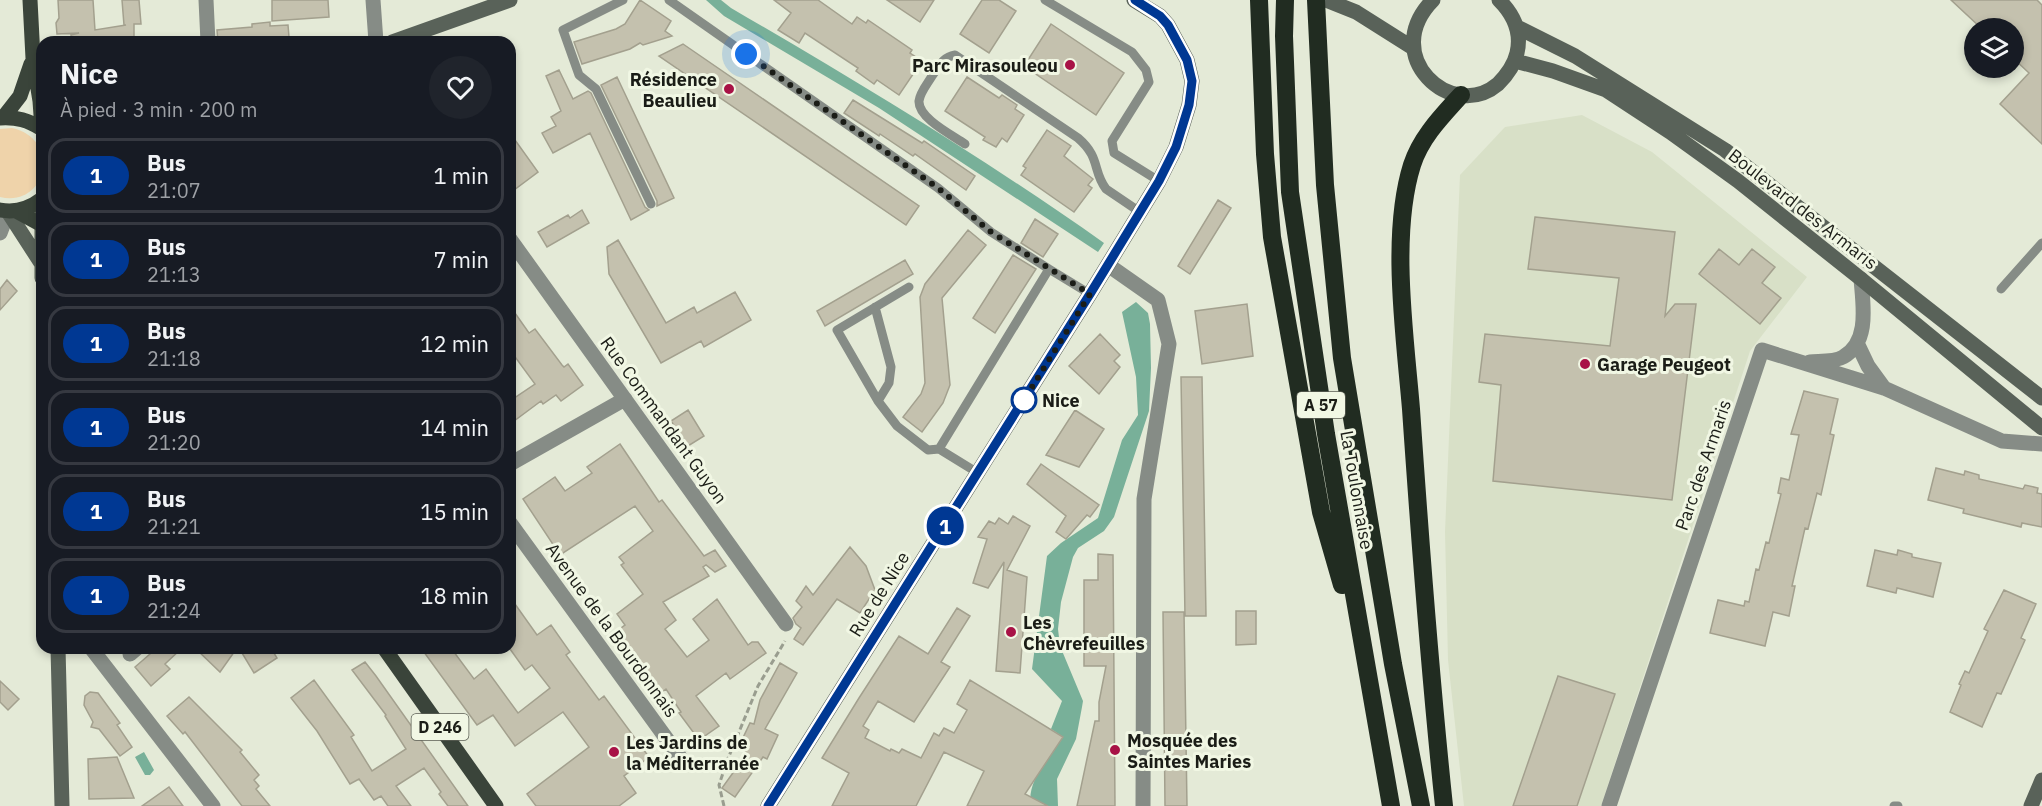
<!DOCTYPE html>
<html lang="fr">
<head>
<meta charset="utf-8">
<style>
	:root { --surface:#171b24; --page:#20242c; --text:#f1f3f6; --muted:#9ea1a6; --line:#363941 }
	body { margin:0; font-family:"IBM Plex Sans",sans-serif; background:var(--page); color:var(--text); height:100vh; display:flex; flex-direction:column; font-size:22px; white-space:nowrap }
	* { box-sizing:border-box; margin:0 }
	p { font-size:20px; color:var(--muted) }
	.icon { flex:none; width:33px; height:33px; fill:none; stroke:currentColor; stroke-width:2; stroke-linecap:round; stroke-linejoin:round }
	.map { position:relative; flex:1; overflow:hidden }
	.drawer { position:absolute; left:36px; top:36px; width:480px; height:618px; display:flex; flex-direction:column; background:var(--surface); border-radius:18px; box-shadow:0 3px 9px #0003 }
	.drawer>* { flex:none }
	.badge { padding:0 12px; border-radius:20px; font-size:21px; line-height:39px }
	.tools { position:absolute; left:1964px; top:18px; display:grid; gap:12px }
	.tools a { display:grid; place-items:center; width:60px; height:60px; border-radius:50%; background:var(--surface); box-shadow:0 3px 9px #0003; font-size:30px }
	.you { position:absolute; width:30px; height:30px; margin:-15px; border:4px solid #fff; border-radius:50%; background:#1a73e8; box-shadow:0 0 0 9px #1a73e833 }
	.map>.badge { position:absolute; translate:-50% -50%; box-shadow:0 0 0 3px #fff }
	.round { display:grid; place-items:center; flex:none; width:63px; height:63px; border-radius:32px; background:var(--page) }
	.head { display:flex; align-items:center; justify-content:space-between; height:102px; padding:0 24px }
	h1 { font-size:28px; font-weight:700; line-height:45px }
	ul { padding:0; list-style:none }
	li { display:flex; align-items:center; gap:18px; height:75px; margin:0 12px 9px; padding:0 12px; border:3px solid var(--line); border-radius:18px }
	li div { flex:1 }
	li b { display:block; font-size:22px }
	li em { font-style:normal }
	li .badge { min-width:66px; font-weight:700; text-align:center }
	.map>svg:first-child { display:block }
	.built { fill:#d8e0c7 }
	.green { fill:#efd3aa }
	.water { fill:#78b099 }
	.building { fill:#c4c1ae; stroke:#a3a08e; stroke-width:1.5 }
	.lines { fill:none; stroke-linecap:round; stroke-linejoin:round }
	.path { stroke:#999d8f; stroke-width:3; stroke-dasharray:6 3; stroke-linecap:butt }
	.lane { stroke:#868c86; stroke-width:9 }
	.street { stroke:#868c86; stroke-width:15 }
	.secondary { stroke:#596259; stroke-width:15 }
	.primary { stroke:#3a443a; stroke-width:15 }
	.highway { stroke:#212c21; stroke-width:18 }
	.line-casing { stroke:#fff; stroke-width:14 }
	.line { stroke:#003893; stroke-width:9 }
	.walk { stroke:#1b1d17; stroke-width:6; stroke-dasharray:0 10.8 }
	.poi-dot { fill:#a81246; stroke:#f1f7e4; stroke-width:2 }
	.stop-dot { fill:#fff; stroke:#003893; stroke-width:3 }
	.labels { text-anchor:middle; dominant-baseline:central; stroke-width:6; stroke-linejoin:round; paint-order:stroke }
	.shield { fill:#f1f7e4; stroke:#5b5e54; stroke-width:1.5 }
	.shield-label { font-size:16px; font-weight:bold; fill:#1b1d17 }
	.poi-label { font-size:18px; font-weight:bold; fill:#1b1d17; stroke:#f1f7e4; text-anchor:start }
	.street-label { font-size:18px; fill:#1b1d17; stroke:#f1f7e4 }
	.stop-label { font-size:18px; font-weight:bold; fill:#1b1d17; stroke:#f1f7e4; text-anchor:start }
</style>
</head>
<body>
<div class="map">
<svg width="2042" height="806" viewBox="0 0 2042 806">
	<rect width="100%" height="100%" fill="#e4ead7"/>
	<path class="built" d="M1582,115l70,37 155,125 -57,74 -149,455h-137l-16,-146 -3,-128 15,-357 45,-48z"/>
	<path class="green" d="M12,128c50,11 35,80 -12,69v-68z"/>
	<path class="water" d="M706,0h15l10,8c127,74 253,150 373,235l-6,9 -219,-144 -155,-92z
		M1136,302l12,11 2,11 1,44 -2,43 -35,106 -10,14 -26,17 -5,9 -12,45 -3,27 2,17 23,55 -1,6 -6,32 -19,40 1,27h-27c-5,-25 19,-50 32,-69l-12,-8 11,-28 -30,-32 15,-113 14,-13 37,-25 24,-78 16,-25 -2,-38 -14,-65z
		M144,752l10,18 -4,5h-5l-10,-18z"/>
	<path class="building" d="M58,0h35l2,30 31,-5h-2l-2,-25h17l2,24h-7v18h-62l-1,-7 8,-2 -22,1 -1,-11 3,-5z
		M272,0h56l1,17 -57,4z
		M640,0l31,21 -6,10 7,5 -29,9 -3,-2 -10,6 -48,15 -8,-22 42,-13 9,-5z
		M774,0h44l34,24 5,-7 9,6 2,-3 44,30 -2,3 12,8 -23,34 -22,-15 -3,4 -18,-13 2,-3 -53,-35 -6,10 -21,-13 13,-17z
		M887,0h47l-14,22z
		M982,0h17l17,11 -27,42 -29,-19z
		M1951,0h86l5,5v139l-42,-40 29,-31 -16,-15v-30h-32z
		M270,22v4l18,-1 1,12 -30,3v2h-41l-1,-12 35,-3v-3z
		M1051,24l73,49 -28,42 -72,-49z
		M683,44l236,162 -13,19 -247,-169z
		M559,70l14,29 15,-8 3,2 54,114 4,3 -18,10 -41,-87 -37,20 -11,-20 14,-7 -5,-9 10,-6 -15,-35z
		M617,77l57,121 -17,8v-5l-56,-116z
		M967,77l32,21 3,-3 15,10 -2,4 9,6 -17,27 -5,-4 -6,9 -13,-7 2,-3 -40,-26z
		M853,100l69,43 2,-2 51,35 -9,14 -51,-36 -2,2 -33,-22 -1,2 -35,-23z
		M1047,130l24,16 -7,10 29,23 -5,6 4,3 -18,24 -53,-37 5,-7 -3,-2z
		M510,133l28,39 -28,21z
		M1218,200l13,8 -41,66 -12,-8z
		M582,210l7,13 -42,24 -9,-15 30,-17 2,3z
		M1535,217l140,15 -10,84 10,-12h21l-24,196 -179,-19 8,-96 -22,-3 6,-48 125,12 9,-68 -91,-9z
		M1035,219l23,15 -15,23 -22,-14z
		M968,230l18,15 -44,53 8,87 -7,18 -21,29 -19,-15 18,-23 4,-11 -5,-86 5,-13z
		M618,240l48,83 28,-16 3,6 38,-21 16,28 -47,27 -3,-6 -40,22 -52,-89 -2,-27z
		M1719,249l20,16 13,-16 23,18 -13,16 19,15 -21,26 -61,-50z
		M1013,255l23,14 -41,64 -22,-15z
		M905,260l8,14 -88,52 -8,-15z
		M7,280l10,11 -17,19v-21z
		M1247,304l6,52 -51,8 -7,-53z
		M510,306l19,27 6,-4 27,36 2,2 4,-3 15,21 -22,16 -5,-6 -13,9 -2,-3 -31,23v-23l25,-17 -25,-34z
		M1100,334l20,21 -6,6 6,6 -21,27 -30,-28z
		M1181,377h21l4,239h-21z
		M1804,391l34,8 -8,35 4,1 -13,60 -4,-2 -9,36 -3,-1 -13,58h3l-6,30 -16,-4 -8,34 -55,-13 8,-33 26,6 1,-5 4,1 7,-33 3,1 7,-28 3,1 12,-49 -3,-1 3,-15 8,2 10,-45 -8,-1z
		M688,410l16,26 -16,10 -17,-25z
		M1075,410l29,19 -25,38 -33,-12z
		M620,444l39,58 3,-2 42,56 11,-6 11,16 -11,6 -9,-7 -3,2 6,9 -46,26 13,18 -11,9 22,28 22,-17 -16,-21 24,-20 31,46 4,-3h6l8,11 -36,26 -4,-6 -30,23 23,30 -20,14 -20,-27 2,-1 -15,-23 -4,3 -48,-59 11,-8 -8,-11 26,-20 -22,-29 3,-2 -5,-6 34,-26 -18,-25 -75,49 -37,-56 32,-22 10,14 27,-18 -5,-6z
		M1041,464l58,41 -9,12 -3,-2 -21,24 -10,-7 10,-16 -39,-32z
		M1936,468l28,7 1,-4 14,4v4l44,10 2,-4 13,3 -1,5 5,1v33l-20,-4 -1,4 -58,-14 1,-4 -36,-9z
		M1013,516l17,10 -23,44 20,7 -7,96 -24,-2 8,-109 -16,26 -15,-5 14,-44 -9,-2 11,-16 6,3 4,-6 9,6z
		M850,547l16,19 9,24 -15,23 -23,-14 -34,46 -9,-6 7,-11 -5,-4 -3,-6 9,-11 -6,-6 10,-15 7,9z
		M1875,550l22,5 1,-5 14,4v3l29,6 -8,34 -36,-9 -1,5 -29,-7z
		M1098,554l15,1 2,251h-38l18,-85h4v-19l7,-36h-22v-86h14z
		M2004,590l32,14 -15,34 4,2 -24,54 -4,-1 -15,34 -32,-15 11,-27 -2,-1 6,-13 4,2 19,-42 -4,-2z
		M510,597l27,38 14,-10 19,27 -4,3 33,45 5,-4 45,61 -25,19 12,17 -17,13h-83l-9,-12 62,-47 -26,-35 -48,34 -22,-31 -16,10 -56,-77h30l23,31 12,-10 32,44 32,-25 -18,-23 -7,5 -15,-21z
		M957,608l13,8 -29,46 9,5 -36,55 -36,-21 -15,25 6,4 -4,8 25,13 1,-2 8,4 3,-4 19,9 13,-25 5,3 5,-8 10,5 13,-23 -10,-6 13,-24 93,57 -38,57 23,12h-81l17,-35 -40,-19 -28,54h-84l17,-33 -27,-15 37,-60 40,-62 29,18z
		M1236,611h20v33l-20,1z
		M1163,612h21l3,194h-22z
		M157,648h25l-17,16 5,5 -19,17 -16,-19z
		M195,648h42l-17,24z
		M239,648h32l6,10 -23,15z
		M365,662l11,14 92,130h-20l-9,-12 2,-2 -17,-24 -28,18 15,20h-23l-7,-10 -7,4 -15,-21 -9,5 -33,-53 -26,-33 23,-18 40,55 -3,2 21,34 34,-22 -21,-33 1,-1 -34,-45z
		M780,663l17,10 -32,56 13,6 -11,24 -4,-2 -28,40 -13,-9 18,-25 8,-17 -7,-4 9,-19 4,1 6,-24z
		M1558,676l57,18 -38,112h-64z
		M0,681l19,18 -11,11 -8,-8z
		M90,692l8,1 22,30 -3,2 15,22 -12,9 -21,-27 -8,-2 2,-5 -9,-17 1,-9z
		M189,697l53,53 -2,2 19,23 -5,5 5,6 -3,3 14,17h-28l-57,-74 -2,2 -16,-18z
		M117,757l17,41 -45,1 -1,-40z
		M169,787l14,19h-41z"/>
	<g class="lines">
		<path class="path" d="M724,806l-5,-21 8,-24 31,-75 27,-45"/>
		<path class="lane" d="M623,0l-60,30 16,45 17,14 55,115
			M669,0l269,188 53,44 58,37
			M1045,0l87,52 14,18 3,12 -37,59 2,12 45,28
			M965,144c-13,-9 -47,-26 -46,-43 1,-9 9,-18 13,-25 7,-10 11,-19 23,-21l123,83c23,20 14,32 28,51l34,23
			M909,287l-72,43 41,71 19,25 31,24 11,-1 110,-180 41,25
			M2001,289l41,-46
			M875,307l16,60 -2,16 -11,18
			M939,449l39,24
			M1894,806h4"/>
		<path class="street" d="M206,0l2,42
			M373,0l3,42
			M0,233l8,-21
			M510,239l276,385
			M1108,265l50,35 11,44 -25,155 -1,307
			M1858,345l10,21 16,22
			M1810,362c9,-1 25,0 33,-5 27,-15 20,-52 18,-78
			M510,464l115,-65
			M510,523l172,237
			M91,648l122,158
			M130,654l7,-6
			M1609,806l153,-456 122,38 118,53 40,3"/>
		<path class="secondary" d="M1326,0l30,12 57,36
			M1433,0c-55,56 19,123 65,84 9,-9 16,-18 19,-31 5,-21 -3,-38 -18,-53
			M1517,27l58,29 150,94 317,248
			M392,42l118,-42
			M1515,61l38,10 53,19 64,42 68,49 123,98 181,149
			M42,200v78
			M8,212l33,51
			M58,648l4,158
			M768,806l322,-512 69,-113 17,-34 13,-42 3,-24 -5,-21 -19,-35 -8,-9 -26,-16
			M2031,806l11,-26"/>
		<path class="primary" d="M30,0l3,58 7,43 2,28
			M0,118c17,-1 28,2 42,11
			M3,118l17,-22 11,-32
			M0,210c16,3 29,-1 42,-11
			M16,211l26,14
			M384,648l112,158"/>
		<path class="highway" d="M1259,0l6,154 7,83 49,275 21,73
			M1285,0l-1,36 6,156 36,242 65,372
			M1316,0l9,185 17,173 51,306 28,142
			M1444,806c-14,-132 -24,-265 -33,-397 -6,-73 -21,-174 1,-244 9,-28 30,-49 49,-70"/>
	</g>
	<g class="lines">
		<g class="line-casing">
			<path id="line" d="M768,806l322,-512 69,-113 17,-34 13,-42 3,-24 -5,-21 -19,-35 -8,-9 -25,-16"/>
		</g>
		<use href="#line" class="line"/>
		<path class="walk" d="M746,54l192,134 53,44 99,62 -66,106"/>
	</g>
	<g class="poi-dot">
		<circle cx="1070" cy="65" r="6"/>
		<circle cx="729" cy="89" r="6"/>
		<circle cx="1585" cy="364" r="6"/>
		<circle cx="1011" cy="632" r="6"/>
		<circle cx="1115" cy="750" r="6"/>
		<circle cx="614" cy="752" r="6"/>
	</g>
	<circle class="stop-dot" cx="1024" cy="400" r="12"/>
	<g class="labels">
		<g class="shield">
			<rect x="1297" y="392" width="48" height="26" rx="4.5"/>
			<rect x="411.5" y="714" width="57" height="26" rx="4.5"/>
		</g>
		<g class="shield-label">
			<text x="1321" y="405">A 57</text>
			<text x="440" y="727">D 246</text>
		</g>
		<g class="poi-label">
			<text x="1058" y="65" text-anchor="end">Parc Mirasouleou</text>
			<text x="717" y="79" text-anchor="end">Résidence<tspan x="717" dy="21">Beaulieu</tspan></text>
			<text x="1597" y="364">Garage Peugeot</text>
			<text x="1023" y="622">Les<tspan x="1023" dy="21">Chèvrefeuilles</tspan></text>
			<text x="1127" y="740">Mosquée des<tspan x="1127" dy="21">Saintes Maries</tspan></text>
			<text x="626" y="742">Les Jardins de<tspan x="626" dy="21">la Méditerranée</tspan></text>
		</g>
		<g class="street-label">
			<text transform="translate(1803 209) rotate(38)">Boulevard des Armaris</text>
			<text transform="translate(664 420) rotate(54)">Rue Commandant Guyon</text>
			<text transform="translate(1703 465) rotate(-71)">Parc des Armaris</text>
			<text transform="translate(1357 490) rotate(80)">La Toulonnaise</text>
			<text transform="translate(879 594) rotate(-58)">Rue de Nice</text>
			<text transform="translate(612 630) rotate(54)">Avenue de la Bourdonnais</text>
		</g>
		<g class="stop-label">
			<text x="1042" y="400">Nice</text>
		</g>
	</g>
</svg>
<div class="tools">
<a><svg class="icon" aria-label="layers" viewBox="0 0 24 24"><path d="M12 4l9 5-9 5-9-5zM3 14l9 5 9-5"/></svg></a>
</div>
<div class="you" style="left:746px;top:54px"></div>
<b class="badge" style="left:945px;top:526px;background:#003893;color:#fff">1</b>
<section class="drawer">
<div class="head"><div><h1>Nice</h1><p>À pied · 3 min · 200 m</p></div><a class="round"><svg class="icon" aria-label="heart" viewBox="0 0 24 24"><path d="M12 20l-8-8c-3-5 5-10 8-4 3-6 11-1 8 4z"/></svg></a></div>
<ul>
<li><span class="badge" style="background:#003893;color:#fff">1</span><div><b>Bus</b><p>21:07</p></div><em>1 min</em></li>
<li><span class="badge" style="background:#003893;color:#fff">1</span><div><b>Bus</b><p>21:13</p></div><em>7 min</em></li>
<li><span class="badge" style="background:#003893;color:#fff">1</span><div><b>Bus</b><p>21:18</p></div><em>12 min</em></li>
<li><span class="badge" style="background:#003893;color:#fff">1</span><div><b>Bus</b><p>21:20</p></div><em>14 min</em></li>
<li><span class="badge" style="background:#003893;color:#fff">1</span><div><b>Bus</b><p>21:21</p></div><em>15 min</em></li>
<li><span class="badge" style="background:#003893;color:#fff">1</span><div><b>Bus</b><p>21:24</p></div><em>18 min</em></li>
</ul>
</section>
</div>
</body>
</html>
